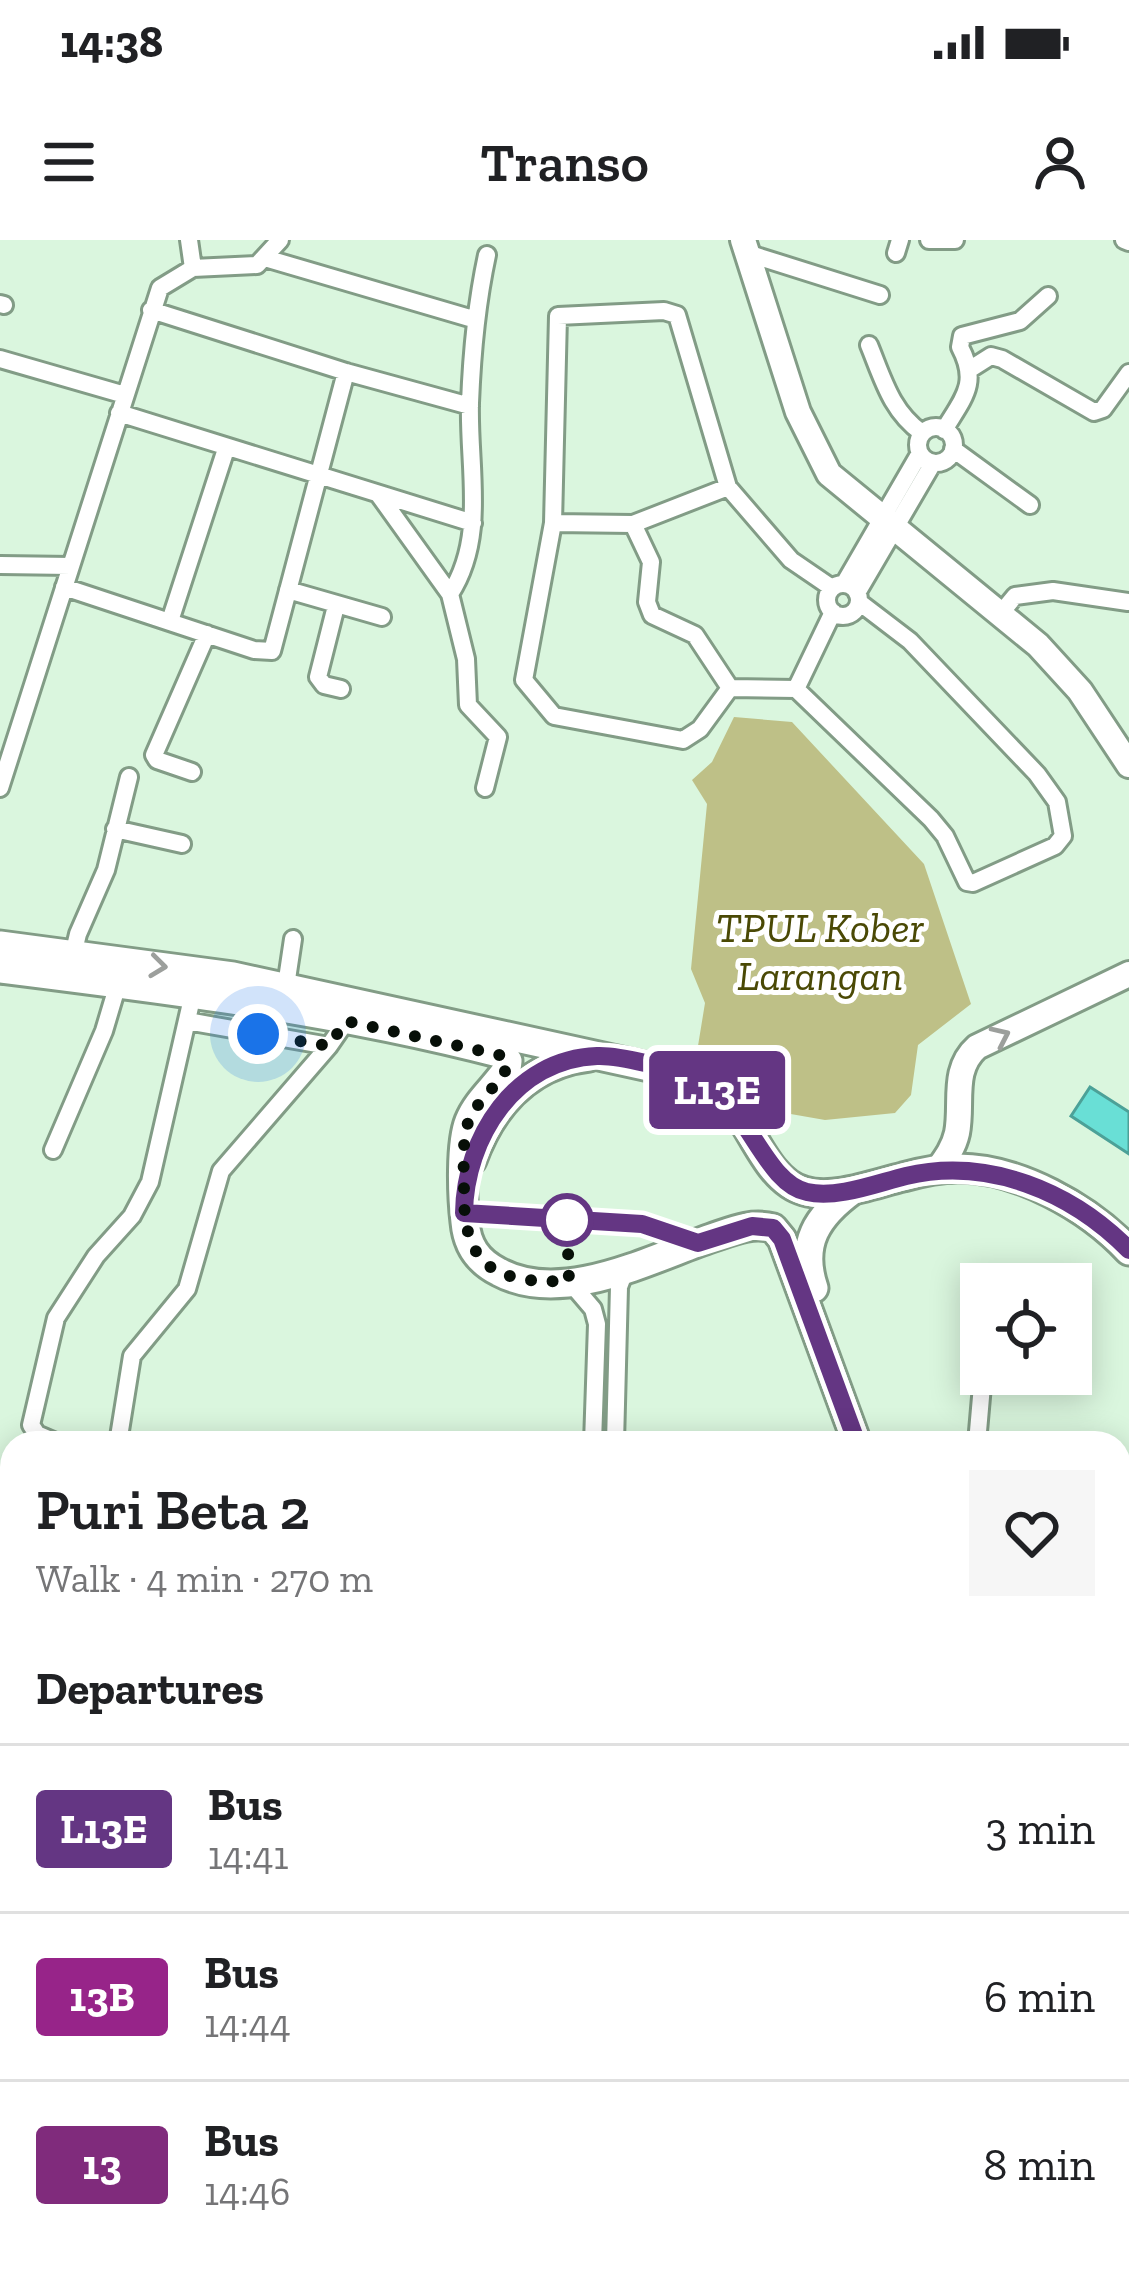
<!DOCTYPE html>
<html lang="en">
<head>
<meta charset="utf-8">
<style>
	:root { --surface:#fff; --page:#f6f6f6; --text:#202124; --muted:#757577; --line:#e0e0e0 }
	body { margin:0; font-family:"Zilla Slab",serif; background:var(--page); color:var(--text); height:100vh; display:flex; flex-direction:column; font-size:45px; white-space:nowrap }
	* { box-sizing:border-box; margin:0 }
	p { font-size:39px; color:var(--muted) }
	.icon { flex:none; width:66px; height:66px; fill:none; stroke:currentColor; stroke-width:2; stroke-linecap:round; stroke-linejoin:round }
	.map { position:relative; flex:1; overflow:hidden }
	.details { position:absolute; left:0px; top:1191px; width:1131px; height:843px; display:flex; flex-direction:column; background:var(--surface); border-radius:36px 36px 0 0; box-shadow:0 6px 30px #0003 }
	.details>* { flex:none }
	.badge { padding:0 24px; border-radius:9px; font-size:42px; line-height:78px }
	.controls { position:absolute; left:960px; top:1023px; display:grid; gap:24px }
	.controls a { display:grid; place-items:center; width:132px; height:132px; border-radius:0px; background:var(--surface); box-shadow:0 6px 30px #0003; font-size:60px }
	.you { position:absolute; width:60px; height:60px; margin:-30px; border:9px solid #fff; border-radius:50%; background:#1a73e8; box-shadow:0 0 0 18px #1a73e833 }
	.map>.badge { position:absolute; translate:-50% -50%; box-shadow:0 0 0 6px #fff }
	h2 { padding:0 36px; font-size:45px; line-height:108px }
	.round { display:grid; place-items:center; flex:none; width:126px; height:126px; border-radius:0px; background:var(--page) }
	.headline { display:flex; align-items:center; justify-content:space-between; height:204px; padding:0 36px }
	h1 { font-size:57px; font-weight:600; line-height:90px }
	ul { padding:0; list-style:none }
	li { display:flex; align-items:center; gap:36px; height:168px; padding:0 36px; border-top:3px solid var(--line) }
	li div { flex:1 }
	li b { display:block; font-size:45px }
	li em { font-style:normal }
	li .badge { min-width:132px; font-weight:700; text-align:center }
	.status { display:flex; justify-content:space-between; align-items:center; height:84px; padding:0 60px; background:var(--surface); direction:ltr }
	.status svg { height:33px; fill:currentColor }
	header { display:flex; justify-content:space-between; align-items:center; height:156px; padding:0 36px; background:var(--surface); font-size:54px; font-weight:600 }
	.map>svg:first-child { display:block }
	.green { fill:#bec087 }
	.water { fill:#69dfd6; stroke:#4ca198; stroke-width:3 }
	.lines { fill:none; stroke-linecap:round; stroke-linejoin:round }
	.street-casing { stroke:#829c86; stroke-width:22 }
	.secondary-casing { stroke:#829c86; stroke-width:30 }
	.primary-casing { stroke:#829c86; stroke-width:33 }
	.street { stroke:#fff; stroke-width:16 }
	.secondary { stroke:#fff; stroke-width:24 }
	.primary { stroke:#fff; stroke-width:27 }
	.oneway { stroke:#9c9f9c }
	.line-casing { stroke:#fff; stroke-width:27 }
	.line { stroke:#643683; stroke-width:18 }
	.walk { stroke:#070f08; stroke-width:12; stroke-dasharray:0 21.6 }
	.stop-dot { fill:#fff; stroke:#643683; stroke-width:6 }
	.labels { text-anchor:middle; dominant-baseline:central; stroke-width:10; stroke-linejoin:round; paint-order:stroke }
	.park-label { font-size:42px; font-style:italic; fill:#4a4905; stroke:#fff }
</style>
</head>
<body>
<div class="status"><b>14:38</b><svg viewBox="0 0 49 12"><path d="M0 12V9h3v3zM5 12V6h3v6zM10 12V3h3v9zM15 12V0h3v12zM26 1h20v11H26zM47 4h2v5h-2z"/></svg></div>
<header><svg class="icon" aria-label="menu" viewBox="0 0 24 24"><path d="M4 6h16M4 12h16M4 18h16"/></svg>Transo<svg class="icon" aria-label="person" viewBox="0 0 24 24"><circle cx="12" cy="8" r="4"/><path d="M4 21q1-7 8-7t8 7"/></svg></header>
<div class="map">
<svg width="1129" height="2033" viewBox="0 0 1129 2033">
	<rect width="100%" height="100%" fill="#daf6de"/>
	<path class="green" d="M734,477l58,5 132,142 47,140 -53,41 -7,50 -16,18 -70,7 -40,-7 -36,-41 -52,-20 8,-49 -14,-34 16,-165 -15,-24 20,-18z"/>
	<path class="water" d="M1090,847l39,25v42l-58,-38z"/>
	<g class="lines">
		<g class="street-casing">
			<path id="street" d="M189,0l4,28
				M929,0h26
				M1124,0l5,2
				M896,13l4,-13
				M750,14l130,41
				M265,18l208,61
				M0,64l4,1
				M151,70l195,62 124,34
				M869,105c14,34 22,66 53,88
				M0,119l125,36
				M972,128l19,-12 11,3 92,53 9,-3 26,-36
				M119,173l354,110
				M918 205a18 18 0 1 1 36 0a18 18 0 1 1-36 0Z
				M944,190c20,-33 35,-47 16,-83l2,-11 58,-15 28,-25
				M953,209l77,56
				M379,255l71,99 16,65 2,46 30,32 -13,51
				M553,283l80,1 95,-37
				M633,284l18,38 -4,40 5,13 43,20 35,53
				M0,325l71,1
				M844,344l76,-131
				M827 360a16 16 0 1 1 32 0a16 16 0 1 1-32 0Z
				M64,347l190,63 18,1 74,-279
				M288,350l94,27
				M857,353l76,-130
				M450,354c37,-57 18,-127 20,-191 2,-52 6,-97 17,-148
				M336,366l-18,71 6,8 17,4
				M833,372l-37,77 135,130 14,17 22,46 6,1 82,-37 8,-10 -6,-34 -20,-28 -127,-133 -51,-39
				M1001,373l14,-17 38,-5 75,11
				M170,381l56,-172
				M796,449l-66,-1 -30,41 -17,11 -129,-24 -30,-36 29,-157 5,-207 106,-5 13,4 51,172 63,73 41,28
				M192,532l-35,-12 -3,-5 53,-121
				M0,548l160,-500 33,-20 64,-3 23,-25
				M115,589l67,15
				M73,715l5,-21 28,-64 23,-93
				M286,746l7,-47
				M187,781l142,25
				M53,910l51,-119 14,-47
				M570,1042l23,27 4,15 -4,119
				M58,1203l-21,-9 -6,-9 25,-107 40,-62 36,-40 18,-34 43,-188
				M118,1203l14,-87 55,-67 34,-118 108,-125 20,-29
				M615,1203l4,-156 6,-16
				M977,1203l6,-69
				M0,1360l12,-23
				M1119,1458l10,4
				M0,1551l12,-24
				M1119,1683l10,3
				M12,1700c-9,30 -12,59 0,87
				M0,1904l12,14
				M1119,2006l10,-17
				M15,2022l20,11
				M97,2022l7,5 13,-5
				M390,2022l8,11
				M550,2022l9,11
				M132,2033l4,-11
				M242,2033l14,-11
				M268,2033l14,-11
				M422,2033l7,-11
				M703,2033l2,-11
				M991,2033l4,-11
				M1107,2033l4,-11"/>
		</g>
		<g class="secondary-casing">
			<path id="secondary" d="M743,0l55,172 31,62 209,171 42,46 49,74
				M938,929c8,-11 16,-22 19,-36 6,-30 -6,-63 20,-86l152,-73"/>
		</g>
		<g class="primary-casing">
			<path id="primary" d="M0,705l233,31 457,100c15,6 27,13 38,24 24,26 39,81 76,91 29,9 70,-7 99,-14 18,-5 36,-9 55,-9 60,0 130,39 171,83
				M0,729c168,21 338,42 502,85l6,7 -1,8c-12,18 -30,32 -38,52 -9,22 -7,76 -4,101 2,23 12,39 34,50 63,34 151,-13 212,-34 21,-7 40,-16 62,-10l9,11 75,204
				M472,920c20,-54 57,-96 117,-103
				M814,1048c-15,-44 3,-72 39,-98
				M1119,1272l10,-1"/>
		</g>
		<use href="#street" class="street"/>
		<use href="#secondary" class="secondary"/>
		<use href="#primary" class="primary"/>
	</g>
	<defs><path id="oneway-chevron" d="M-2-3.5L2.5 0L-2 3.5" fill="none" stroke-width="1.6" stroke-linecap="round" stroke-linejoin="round" transform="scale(3)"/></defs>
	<g class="oneway">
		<use href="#oneway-chevron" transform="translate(158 726) rotate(7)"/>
		<use href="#oneway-chevron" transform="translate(1001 796) rotate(-25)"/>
	</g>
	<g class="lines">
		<g class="line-casing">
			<path id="line" d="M857,1203l-75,-204 -9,-11 -21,-2 -54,17 -56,-19 -178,-11c1,-75 51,-154 133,-157 24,-1 75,13 98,22 52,21 68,105 112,114 30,7 70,-9 99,-16 82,-19 165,15 223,74"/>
		</g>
		<use href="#line" class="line"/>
		<path class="walk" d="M258,794l71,12 17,-25 158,35 4,9c-9,22 -34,36 -41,61 -5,19 -3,44 -3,65 -1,76 32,93 105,90l-2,-61"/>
	</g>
	<circle class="stop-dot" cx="567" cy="980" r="24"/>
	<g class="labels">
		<g class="park-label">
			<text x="820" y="687">TPUL Kober<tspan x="820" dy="48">Larangan</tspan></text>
		</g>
	</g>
</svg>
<div class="controls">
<a><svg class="icon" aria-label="locate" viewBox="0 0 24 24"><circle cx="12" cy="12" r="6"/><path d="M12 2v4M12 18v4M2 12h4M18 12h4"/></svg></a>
</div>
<div class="you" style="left:258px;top:794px"></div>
<b class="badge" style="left:717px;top:850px;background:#643683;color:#fff">L13E</b>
<section class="details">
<div class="headline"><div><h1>Puri Beta 2</h1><p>Walk · 4 min · 270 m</p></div><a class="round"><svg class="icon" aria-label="heart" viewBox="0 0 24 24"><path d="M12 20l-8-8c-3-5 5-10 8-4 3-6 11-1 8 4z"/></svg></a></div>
<h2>Departures</h2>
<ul>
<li><span class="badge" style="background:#643683;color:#fff">L13E</span><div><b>Bus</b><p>14:41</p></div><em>3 min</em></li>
<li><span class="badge" style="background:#972489;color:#fff">13B</span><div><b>Bus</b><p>14:44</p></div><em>6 min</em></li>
<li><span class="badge" style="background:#802b7c;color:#fff">13</span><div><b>Bus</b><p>14:46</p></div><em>8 min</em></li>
</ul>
</section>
</div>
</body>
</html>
